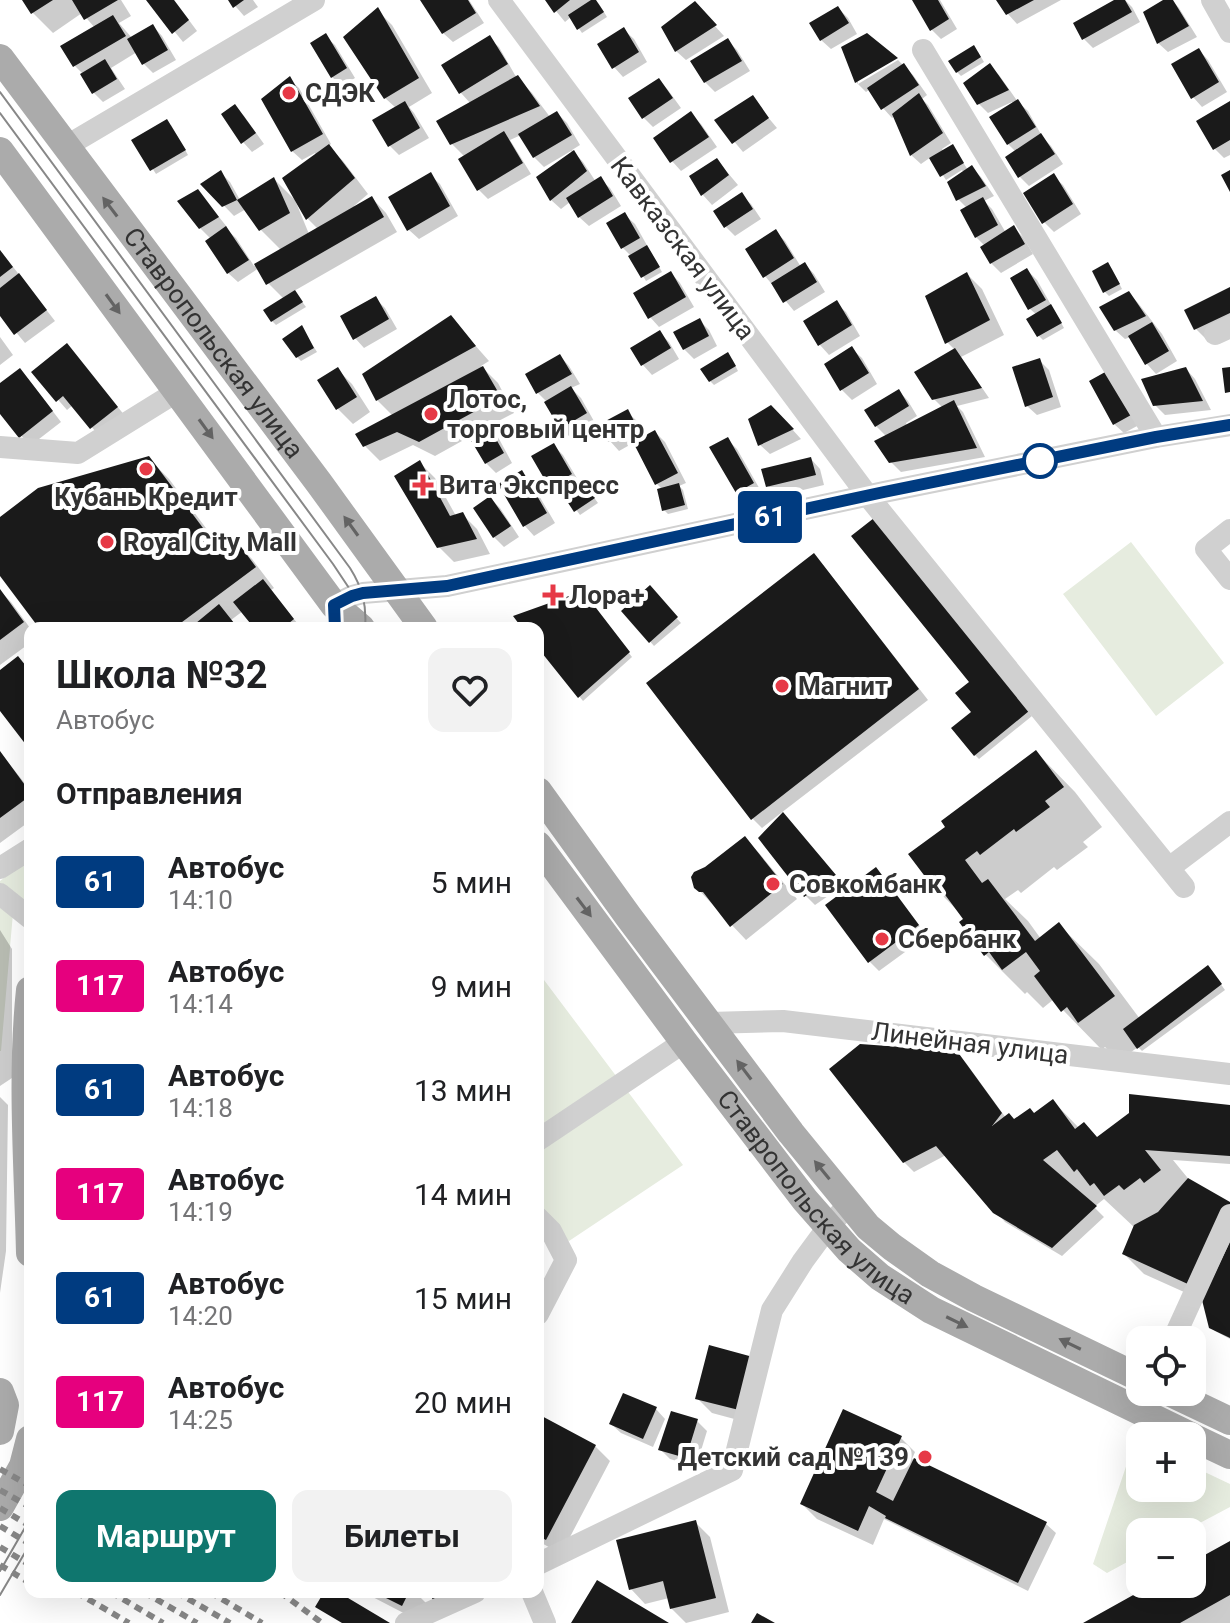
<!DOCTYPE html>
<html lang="ru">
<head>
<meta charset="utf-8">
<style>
	:root { --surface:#fff; --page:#f2f2f2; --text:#202124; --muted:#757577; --accent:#0f766e }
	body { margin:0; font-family:Roboto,sans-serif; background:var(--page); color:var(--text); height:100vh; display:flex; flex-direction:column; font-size:30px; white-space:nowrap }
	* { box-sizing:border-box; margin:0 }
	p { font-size:26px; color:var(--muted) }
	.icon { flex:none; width:44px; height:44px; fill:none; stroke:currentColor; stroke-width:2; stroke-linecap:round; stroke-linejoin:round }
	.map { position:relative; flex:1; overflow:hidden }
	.drawer { position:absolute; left:24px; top:622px; width:520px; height:976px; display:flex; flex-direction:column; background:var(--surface); border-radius:16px; box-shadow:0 8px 32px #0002 }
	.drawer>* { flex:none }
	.badge { padding:0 16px; border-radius:6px; font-size:28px; line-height:52px }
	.tools { position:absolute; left:1126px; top:1326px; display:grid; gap:16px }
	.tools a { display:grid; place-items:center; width:80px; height:80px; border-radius:16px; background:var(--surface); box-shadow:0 8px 32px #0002; font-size:40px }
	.map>.badge { position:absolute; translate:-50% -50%; box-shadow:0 0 0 4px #fff }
	h2 { padding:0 32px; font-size:30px; line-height:72px }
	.round { display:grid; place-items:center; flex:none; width:84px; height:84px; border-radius:16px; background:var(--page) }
	.head { display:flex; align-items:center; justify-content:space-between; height:136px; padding:0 32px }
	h1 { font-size:38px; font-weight:700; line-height:60px }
	.action { display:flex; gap:16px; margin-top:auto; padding:16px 32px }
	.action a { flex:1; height:92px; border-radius:16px; background:var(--accent); color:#fff; font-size:32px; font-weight:700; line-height:92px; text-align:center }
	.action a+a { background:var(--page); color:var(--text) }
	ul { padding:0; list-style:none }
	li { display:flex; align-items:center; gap:24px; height:104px; padding:0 32px }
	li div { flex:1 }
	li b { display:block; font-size:30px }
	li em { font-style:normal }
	li .badge { min-width:88px; font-weight:700; text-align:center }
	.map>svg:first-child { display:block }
	.green { fill:#e6ecdf }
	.shadow { fill:#0003 }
	.building { fill:#1a1a1a }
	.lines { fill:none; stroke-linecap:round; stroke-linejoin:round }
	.minor { stroke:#d0d0d0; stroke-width:22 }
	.major { stroke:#ababab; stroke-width:28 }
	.tram { stroke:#888; stroke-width:2 }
	.rail { stroke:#888; stroke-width:6; stroke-dasharray:8 6; stroke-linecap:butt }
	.oneway { fill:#636363 }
	.line-casing { stroke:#fff; stroke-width:18 }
	.line { stroke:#003b80; stroke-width:12 }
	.poi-dot { fill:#e63946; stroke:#fff; stroke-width:3 }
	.stop-dot { fill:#fff; stroke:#003b80; stroke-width:4 }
	.labels { text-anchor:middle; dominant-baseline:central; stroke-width:8; stroke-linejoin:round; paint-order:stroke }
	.poi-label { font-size:26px; font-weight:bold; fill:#333; stroke:#fff; text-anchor:start }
	.street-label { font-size:26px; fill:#333; stroke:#fff }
</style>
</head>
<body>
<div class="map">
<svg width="1230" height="1623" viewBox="0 0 1230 1623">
	<rect width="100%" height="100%" fill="#fff"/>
	<path class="green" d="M1131,542l93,121 -68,53 -93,-122z
		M30,858v36l-5,7 -25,-17v-3z
		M0,905l13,8 -12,138h-1z
		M538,972l145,193 -114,76 -31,-17z
		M1135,1440l5,2v46h52v-22l38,18v23l-47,25h-43v23l-33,18 -14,-9z"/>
	<path class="shadow" d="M24,0h97l10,16 -12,7 13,15 21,-12 9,10 14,24 -23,13 -9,-9 -7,-12 -26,16 14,21 -22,13 -9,-9 -12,-20 -7,-7 20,-38 -13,-15 -29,20 -20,-20z
		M149,0h25l23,31 -14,11z
		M230,0h23l5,7 -14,9z
		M423,0h46l15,23 -31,19 -10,-9z
		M547,0h47l5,4 8,13 -25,16 -11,-16 -6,5z
		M914,0h26l17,29 -16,10 -10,-10z
		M999,0h62l-44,24 -9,-10z
		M1118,0h7l7,7 8,15 -47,26 -9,-9z
		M1166,0h6l7,8 18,29 -29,15 -10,-9z
		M838,8l10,10 9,16 -26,15 -10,-9z
		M377,10l15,15 40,68 -23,14 5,6 15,25 -30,17 -9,-9 6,-38 -11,-10z
		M704,14l20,22 -38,24 -10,-9z
		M624,30l10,9 13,23 -24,15 -9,-10z
		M325,36l10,9 20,33 -13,8 -10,-9z
		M489,38l10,9 16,28 17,18 18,24 7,-4 10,10 13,22 -8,5 11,12 13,20 4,-3 10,9 11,18 -32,20 -10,-9 -9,-15 -9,7 -10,-9 -12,-22 34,-25 -2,-2 -27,16 -10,-10 -13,-22 -11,5 21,34 -43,25 -10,-10 -13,-32 -14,-14 20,-39 -10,-11 -17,-27z
		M728,41l9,9 13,21 -35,21 -10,-10z
		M844,48l14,31v5l40,-24 15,15 14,20 -5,4 6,6 23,38 -9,6 2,3 9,-5 15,23 4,-2 9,9 13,19 -10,5 8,8 14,24 8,-5 9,9 10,17 -32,19 -10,-10 -6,-17 -9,-9 -9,-29 -9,-9 6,-26 -2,-3 -16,10 -15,-23 -10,7 -10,-9 -16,-39 -3,2 -9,-10 -13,-19 -4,3 -10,-10z
		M1199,50l9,10 19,32 -25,15 -9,-10z
		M978,52l6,10 -23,14 -4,-4z
		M989,66l10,9 19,27 10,9 15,27 8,8 12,18 -34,22 -9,-9 -12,-19 8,-6 -8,-8 5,-39 -1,-3 -24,11 -10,-10z
		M289,79l10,9 32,56 -3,2 15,15 25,33 -14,12 1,2 17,-10 14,15 11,19 -103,59 12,16 -30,18 -4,-4 12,-22 -16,-16 -9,-15 -21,14 -10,-9 -17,-34 -11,-11 7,-26 20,25 -2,1 11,10 18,28 27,-16 -20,-20 -15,-21 -12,7 -31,-32 18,-11 9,9 10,18 34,-21 21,21 14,34 9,-5 -10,-10 -23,-41 31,-22 -1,-3 -13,7 -10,-9z
		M659,80l9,10 13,18 -28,19 -10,-10z
		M752,98l25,30 -34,24 -26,-31z
		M1230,103v52l-6,3 -10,-10z
		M235,107l9,9 20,28 -12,8 -9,-10z
		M691,114l10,10 16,23 -36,24 -9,-10z
		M171,125l17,30 -32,19 -22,-34z
		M717,160l21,25 -26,20 -9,-10 -12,-18z
		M430,175l10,9 18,32 -39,23 -10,-9z
		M1053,176l10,9 18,29 -27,18 -10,-10z
		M741,195l10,9 10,15 -26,17 -9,-9z
		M625,215l10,9 27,48 -16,9 -15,-25 -8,-8 -14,-24z
		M775,231l10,10 16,26 4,-3 9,10 11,18 -31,19 -29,-35z
		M0,250l55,71 -30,22 -25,-30z
		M1108,265l4,4 10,20 -13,7 -4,-4z
		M1027,270l10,10 27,48 -21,12 -4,-4 -2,-21 -7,-6z
		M671,273l9,10 14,24 -35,20 -9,-10z
		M967,274l15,15 22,46 -43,22 28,41 -32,8 6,6 22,45 -84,15 -10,-10 -4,-25 -11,-11 23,-35 9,10 9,15 -11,7 1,3 36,-18 -9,-9 21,-49 -8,-8z
		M1230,289v38l-24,12 -10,-10 -9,-19z
		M1129,293l9,10 24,31 15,27 -21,13 -9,-10 -16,-27 -6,2 -10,-9z
		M375,298l10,10 12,21 -33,19 -9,-10z
		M836,303l10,9 14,24 -31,19 -9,-10 -15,-23z
		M451,318l38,43 -8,5 17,17 16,30 -27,14 11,10 14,26 -16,10 -10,-10 -15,-27 -36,20 -22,-11 -33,16 -15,-15 28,-30 -16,-16z
		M699,320l10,10 8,16 -23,13 -10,-10 -8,-16z
		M302,328l15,24 -16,9 -4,-4z
		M659,332l10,10 10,17 -27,16 -9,-10 -10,-17z
		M0,337l13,18 -13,10z
		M67,346l59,71 -25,21 -28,-33 -6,5 -33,-38z
		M852,349l10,9 15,26 -25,16 -10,-10 -16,-25z
		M560,356l9,10 11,18 -9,4 10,10 14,25 -24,15 -10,-10 -14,-26 -9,-9z
		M732,359l6,12 -24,14 -4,-4z
		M1039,360l10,10 12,37 -24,8 -10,-9z
		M1186,369l9,10 16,31 -46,5 -10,-10z
		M20,370l9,10 32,42 -31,24 -30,-36v-24z
		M338,370l14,14 18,28 -17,12 -15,-15 -18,-28z
		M1107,373l32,52 -15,8 -10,-9z
		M627,412l10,9 8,17 10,-6 10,10 21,41 -7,3 4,4 5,19 -20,5 -4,-4 -1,-20 -7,-7 -21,-41 -16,9 -9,-10z
		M781,417l20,22 -31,15 -10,-9z
		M727,439l10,10 25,44 -15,9 -10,-10z
		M554,446l9,9 18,30 6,3 11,15 -18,12 -16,-22 -4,3 -9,-10 -17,-29z
		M149,459l20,20 52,69 11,-9 20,20 22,29 -3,2 30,38h-45l-13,-17 -12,9 8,8h-197l-42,-56v-52z
		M811,459l9,10 4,16 -46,11 -10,-10z
		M420,463l15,15 21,38 6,-2 15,15 13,25 -36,8 -15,-15z
		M522,472l9,10 24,41 -21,13 -9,-10 -24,-41z
		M490,498l10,10 19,29 -15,10 -10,-10 -19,-29z
		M878,524l154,192 -53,43 -4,-4 -3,-73z
		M823,565l105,135 -147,113 63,72 -29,20 -10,-10 -22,-80 -2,-2 -19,15 -9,-9z
		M649,588l32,35 -27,23 -31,-35z
		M0,591l11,11 19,26v15l-30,22z
		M587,598l45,59 -49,44 -45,-56v-17h-13z
		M0,752l30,38v31l-30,22z
		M1036,752l39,40 27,35 -19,15 5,5 -31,23 -3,-3 -33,26 -3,-3 -13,9 23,22 13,18 18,-14 40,39 41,55 72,-47 13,18 -83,61 -4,-4 -19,14 -14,-14 -3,3 -39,-40 -9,-11 -11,9 -16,-16 -2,2 -39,-39 -20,-36 -26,-26 8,-66z
		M744,838l15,15 38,46 -51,41 -50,-53 10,-18z
		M876,870l10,10 41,56 -48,35 -9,-9z
		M0,930l12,19v129l-12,8z
		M956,1053l10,10 40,55 9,4 20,-7 18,-14 26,27 19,11 132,-32v57l-57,-4 18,22 39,22v135l-15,-8 -5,-4 -6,-26 -60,-27 -20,-20 11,-26 -31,-29 -10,8 10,10 -42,39 -57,-34 -59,-67 -32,17 -10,-10z
		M0,1097l8,8 -2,146 -6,42z
		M752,1359l1,65 -41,-11 -15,-15z
		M656,1409l9,10 -12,28 -32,-14 -10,-9z
		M538,1416l57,30 15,15 -49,93 -23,-13z
		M697,1421l10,10 -11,36 -26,-8 -10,-10z
		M900,1437l15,15 -3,7 134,65 10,9 -28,58 -144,-72 -11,26 -56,-26 -15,-15z
		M695,1522l15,15 19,75 -43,11 -15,-15 -2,-10 -24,6 -14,-15z
		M1230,1543v80h-143l70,-39h35v-19z
		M363,1592h52l11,11 -9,17z"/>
	<path class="building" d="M22,0h31l-22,14z
		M72,0h46l-34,20z
		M146,0h28l15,20 -17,14z
		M228,0h16l-11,8z
		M420,0h48l8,13 -34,21z
		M545,0h25l-16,13z
		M591,0h5l8,12 -27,18 -9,-15z
		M912,0h26l11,19 -19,12z
		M996,0h38l-28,15z
		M1114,0h11l7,12 -50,28 -9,-17z
		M1163,0h10l16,26 -32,18 -14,-32z
		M695,1l22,24 -42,27 -14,-25z
		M838,6l11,17 -29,18 -11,-18z
		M378,7l41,71 -35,21 -41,-62z
		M113,15l13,21 -53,31 -13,-21z
		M153,24l15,26 -26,15 -15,-26z
		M624,27l15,25 -27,17 -15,-25z
		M326,33l21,35 -16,10 -21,-35z
		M867,33l31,25 -43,25 -14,-36z
		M490,35l18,29 -49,30 -18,-29z
		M728,38l14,23 -38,22 -14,-22z
		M974,45l7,12 -25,16 -8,-12z
		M1199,48l20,34 -28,17 -20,-35z
		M105,59l12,20 -25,15 -12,-20z
		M904,63l15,22 -38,25 -14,-22z
		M990,63l19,27 -32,15 -14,-22z
		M518,75l22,31 -90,39 -14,-24z
		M290,76l33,58 -32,18 -30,-53z
		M659,78l14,20 -31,21 -14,-21z
		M919,93l24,40 -33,23 -18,-42z
		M753,95l16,23 -37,26 -18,-24z
		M1018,99l18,28 -29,18 -18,-28z
		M405,101l15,27 -32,19 -16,-27z
		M1230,101v39l-17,10 -17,-29z
		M235,104l21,29 -15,11 -20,-30z
		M557,111l15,24 -39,23 -15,-24z
		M691,111l18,26 -39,26 -17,-25z
		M167,119l19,31 -36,21 -19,-31z
		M504,131l19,32 -46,28 -19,-32z
		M1041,133l14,21 -37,24 -13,-21z
		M329,144l26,34 -49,42 -24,-42z
		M953,144l11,19 -24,14 -11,-19z
		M574,150l13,21 -37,30 -14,-24z
		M717,158l12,17 -28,21 -12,-20z
		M972,165l14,21 -30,15 -9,-19z
		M221,170l16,30 37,-23 16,36 -31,18 -22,-31 -15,7 -22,-23z
		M1230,170v22l-9,-17z
		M431,172l19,34 -43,25 -19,-34z
		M1054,173l19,31 -31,20 -19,-31z
		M601,176l12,20 -35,22 -12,-20z
		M198,189l21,28 -20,12 -22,-28z
		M742,192l11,17 -29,19 -11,-17z
		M372,196l12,21 -118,68 -12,-21z
		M983,197l15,28 -23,13 -15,-28z
		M625,212l15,26 -19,11 -15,-26z
		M1014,225l11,19 -35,20 -10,-17z
		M226,226l23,34 -22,14 -22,-33z
		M776,229l18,29 -31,20 -18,-29z
		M647,245l13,22 -19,11 -13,-22z
		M0,250l13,17 -13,10z
		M805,262l12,20 -34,21 -12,-20z
		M1108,262l12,22 -17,9 -11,-22z
		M1027,268l19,32 -18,10 -18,-32z
		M671,271l15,26 -38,22 -15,-26z
		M967,272l23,48 -45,24 -20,-48z
		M19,273l28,37 -33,25 -14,-19v-28z
		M1230,287v26l-36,17 -10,-20z
		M295,290l8,12 -32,20 -8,-12z
		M1129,291l17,25 -32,15 -15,-24z
		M376,296l13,23 -36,21 -13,-24z
		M837,300l15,25 -34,21 -15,-25z
		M1051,304l11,19 -25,14 -11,-18z
		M451,315l25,31 -100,55 -14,-27z
		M700,318l9,18 -26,14 -10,-18z
		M1152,322l17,29 -24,14 -17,-29z
		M302,325l12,23 -18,10 -14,-19z
		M660,330l11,18 -30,18 -11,-18z
		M67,343l51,64 -28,22 -27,-33 -7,6 -25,-30z
		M852,346l17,27 -29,18 -16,-27z
		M955,348l27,40 -50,12 -18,-28z
		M728,352l8,14 -27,16 -9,-13z
		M560,354l12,20 -36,20 -11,-20z
		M1040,358l13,39 -28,10 -13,-40z
		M483,366l18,31 -82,45 -22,-10 -34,15 -8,-13z
		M338,367l19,30 -21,13 -19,-30z
		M1186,367l17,34 -50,5 -12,-27z
		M1230,367v25l-5,1 -3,-25z
		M20,368l33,43 -34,27 -19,-24v-31z
		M1107,371l24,44 -18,10 -24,-44z
		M571,386l16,27 -27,16 -16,-27z
		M899,389l10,17 -34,21 -11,-17z
		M954,400l23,48 -88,15 -15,-22z
		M771,405l23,24 -36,17 -10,-27z
		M628,409l9,18 -29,15 -10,-17z
		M488,425l16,28 -19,11 -16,-27z
		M655,430l23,43 -23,12 -22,-43z
		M728,437l26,46 -18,10 -27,-46z
		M554,443l18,31 -23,13 -18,-31z
		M149,456l69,92 15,-12 23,31 -82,61h-135l-39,-52v-59l38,-29z
		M811,457l5,18 -50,12 -5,-18z
		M420,460l30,56 13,-4 14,27 -40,9 -43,-72z
		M522,470l25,43 -24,14 -25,-43z
		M584,481l11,17 -21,14 -11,-17z
		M679,483l6,22 -23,6 -5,-22z
		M490,496l21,30 -18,12 -20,-30z
		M874,518l155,193 -55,45 -23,-28 20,-16 -16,-19 14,-11 -118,-146z
		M814,553l105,136 -168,131 -105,-137z
		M263,579l31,40 -11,9h-29l-21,-26z
		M650,585l28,32 -29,26 -28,-32z
		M0,589l24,33 -24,18z
		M583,591l47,61 -52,46 -40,-50v-20h-16l-9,-12z
		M219,604l19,24h-48z
		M18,656l12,15v79l-30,-39v-41z
		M1036,750l28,37 -19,14 5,6 -34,25 -2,-3 -34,26 -3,-4 -12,9 17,23 6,-4 47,62 24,-19 56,74 -37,27 -11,-16 -6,5 -27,-36 6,-5 -14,-19 -24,18 -13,-18 -5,4 -25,-34 4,-3 -20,-27 -4,3 -31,-41 37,-27 -4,-6z
		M0,751l30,41v4l-30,22z
		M783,812l53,63 -32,22 -46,-59z
		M745,836l38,48 -53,43 -27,-35h-4l-5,-4 -3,-11 3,-5 11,-5z
		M876,867l43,58 -51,38 -43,-58z
		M1208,965l14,19 -85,65 -14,-20z
		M860,1044l97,7 45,62 -10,13 17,-13 5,6 16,-11 4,5 19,-14 22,30 9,-7 13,15 32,-24v-19l101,11v51l-85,-6 16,20 -17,13 -4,-5 -16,12 -5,-5 -15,11 -10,-13 -4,3 -13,-17 -3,3 -17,-22 -14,10 54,46 -45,42 -59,-35 -57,-67 -33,17 -74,-94z
		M1188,1178l42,24v5l-40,78 -68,-31 12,-29 24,-13z
		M1230,1242v96l-21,-10 -7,-28z
		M709,1345l44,12 -14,53 -44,-11z
		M623,1393l34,14 -14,32 -34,-15z
		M843,1409l59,27 -26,56 17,9 21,-43 133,64 -29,61 -133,-65 1,-2 -17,-10 -11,25 -58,-27z
		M671,1411l27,8 -12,39 -28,-8z
		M538,1414l58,31 -50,95 -8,-4z
		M696,1520l20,78 -46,11 -7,-28 -34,9 -13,-50z
		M1230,1541v54l-50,28h-97l70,-39h39v-22z
		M597,1580l72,43h-98z
		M324,1592h14l52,31h-48l-27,-16z
		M374,1592h35l-7,14z
		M429,1592h29l-23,12z
		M757,1613l18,10h-24z"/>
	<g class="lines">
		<path class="minor" d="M499,0l369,496 316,391
			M1212,0l18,32
			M923,50l233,387
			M65,147l249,-147
			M1215,334l15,-7
			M0,447l78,6 100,-62
			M1230,530l-24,19 24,30
			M334,605l18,-9 11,-3 84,-7 437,-94 272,-55 74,-12
			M0,868l30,-19
			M1169,868l61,-46
			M0,894l30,24
			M709,1023l74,-2 447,53
			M538,1140l146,-98
			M538,1218l13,13 15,29 -28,54
			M1173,1340l57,-125
			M538,1564l194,-94 40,-160 31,-49 25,-34 21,-23
			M532,1592l13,31
			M406,1623l69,-31"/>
		<g class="major">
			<path id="s1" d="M0,58l319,425 105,145"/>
			<path d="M0,151l334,454 27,23"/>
			<path d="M538,791l90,125 163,217 77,94 24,20 38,27 44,24 166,80"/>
			<path id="s2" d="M538,845l146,197 121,158 44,50 31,27 51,33 260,126"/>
			<path d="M30,990c-9,87 -2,176 0,263"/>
			<path d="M0,1392l5,13 -5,26"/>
			<path d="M1169,1392l61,29"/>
			<path d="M1192,1437l38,18"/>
			<path d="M0,1507l23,-41 7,-27"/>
		</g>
		<path class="tram" d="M0,92l350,476c12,19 17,37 15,60
			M0,113l333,451 16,24 3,10
			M0,1571l30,-52
			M0,1595l30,-51"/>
		<path class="rail" d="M0,1469l30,17
			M0,1490l30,17
			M0,1508l30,18
			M0,1526l30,18
			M0,1547l30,18
			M0,1565l30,18
			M45,1592l2,1
			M76,1592l53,31
			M111,1592l52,31
			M144,1592l53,31
			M176,1592l54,31
			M210,1592l52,31
			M280,1592l42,31"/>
	</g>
	<defs><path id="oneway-solid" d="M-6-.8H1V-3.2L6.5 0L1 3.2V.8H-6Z" transform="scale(2)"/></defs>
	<g class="oneway">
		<use href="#oneway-solid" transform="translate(110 207) rotate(-127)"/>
		<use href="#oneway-solid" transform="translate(113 304) rotate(54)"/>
		<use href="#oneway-solid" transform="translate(206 429) rotate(54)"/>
		<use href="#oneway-solid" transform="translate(351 526) rotate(-126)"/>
		<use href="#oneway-solid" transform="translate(584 907) rotate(53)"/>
		<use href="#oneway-solid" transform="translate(744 1070) rotate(-127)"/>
		<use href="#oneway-solid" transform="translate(822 1170) rotate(-129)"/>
		<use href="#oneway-solid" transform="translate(957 1322) rotate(26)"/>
		<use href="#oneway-solid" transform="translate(1070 1344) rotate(-154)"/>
	</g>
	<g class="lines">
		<g class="line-casing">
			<path id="line" d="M335,628l-1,-23 18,-9 11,-3 84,-7 437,-94 272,-55 74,-12"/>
		</g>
		<use href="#line" class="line"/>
	</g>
	<g class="poi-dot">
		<circle cx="289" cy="93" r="8"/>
		<circle cx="431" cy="414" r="8"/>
		<circle cx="146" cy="469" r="8"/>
		<path d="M419 473h8v8h8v8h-8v8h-8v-8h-8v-8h8z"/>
		<circle cx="107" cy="542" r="8"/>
		<path d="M549 583h8v8h8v8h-8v8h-8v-8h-8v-8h8z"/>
		<circle cx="782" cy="686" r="8"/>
		<circle cx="773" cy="884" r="8"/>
		<circle cx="882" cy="939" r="8"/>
		<circle cx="925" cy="1457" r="8"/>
	</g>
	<circle class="stop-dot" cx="1040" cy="461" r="16"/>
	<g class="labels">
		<g class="poi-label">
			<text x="305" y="93">СДЭК</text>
			<text x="447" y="399">Лотос,<tspan x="447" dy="30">торговый центр</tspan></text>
			<text x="439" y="485">Вита Экспресс</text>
			<text x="146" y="497" text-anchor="middle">Кубань Кредит</text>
			<text x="123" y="542">Royal City Mall</text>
			<text x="569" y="595">Лора+</text>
			<text x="798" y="686">Магнит</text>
			<text x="789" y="884">Совкомбанк</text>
			<text x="898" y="939">Сбербанк</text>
			<text x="909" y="1457" text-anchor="end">Детский сад №139</text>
		</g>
		<g class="street-label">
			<text transform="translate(683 248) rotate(53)">Кавказская улица</text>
			<text stroke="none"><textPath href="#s1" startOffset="356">Ставропольская улица</textPath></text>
			<text transform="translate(970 1043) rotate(7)">Линейная улица</text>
			<text stroke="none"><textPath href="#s2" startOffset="450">Ставропольская улица</textPath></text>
		</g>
	</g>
</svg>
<div class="tools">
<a><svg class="icon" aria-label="locate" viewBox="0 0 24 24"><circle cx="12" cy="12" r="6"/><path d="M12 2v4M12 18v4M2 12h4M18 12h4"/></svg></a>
<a>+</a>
<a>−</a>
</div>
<b class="badge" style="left:770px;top:517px;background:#003b80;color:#fff">61</b>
<section class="drawer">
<div class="head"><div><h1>Школа №32</h1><p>Автобус</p></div><a class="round"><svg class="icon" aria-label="heart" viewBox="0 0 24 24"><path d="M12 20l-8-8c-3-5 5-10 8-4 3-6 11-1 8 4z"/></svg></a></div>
<h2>Отправления</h2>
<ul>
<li><span class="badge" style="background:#003b80;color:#fff">61</span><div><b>Автобус</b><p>14:10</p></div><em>5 мин</em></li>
<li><span class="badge" style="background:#e6007e;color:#fff">117</span><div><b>Автобус</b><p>14:14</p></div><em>9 мин</em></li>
<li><span class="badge" style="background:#003b80;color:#fff">61</span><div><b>Автобус</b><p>14:18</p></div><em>13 мин</em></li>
<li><span class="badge" style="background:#e6007e;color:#fff">117</span><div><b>Автобус</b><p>14:19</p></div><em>14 мин</em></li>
<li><span class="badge" style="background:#003b80;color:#fff">61</span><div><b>Автобус</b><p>14:20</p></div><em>15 мин</em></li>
<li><span class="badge" style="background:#e6007e;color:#fff">117</span><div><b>Автобус</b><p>14:25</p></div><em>20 мин</em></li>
</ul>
<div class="action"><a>Маршрут</a><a>Билеты</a></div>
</section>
</div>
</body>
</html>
